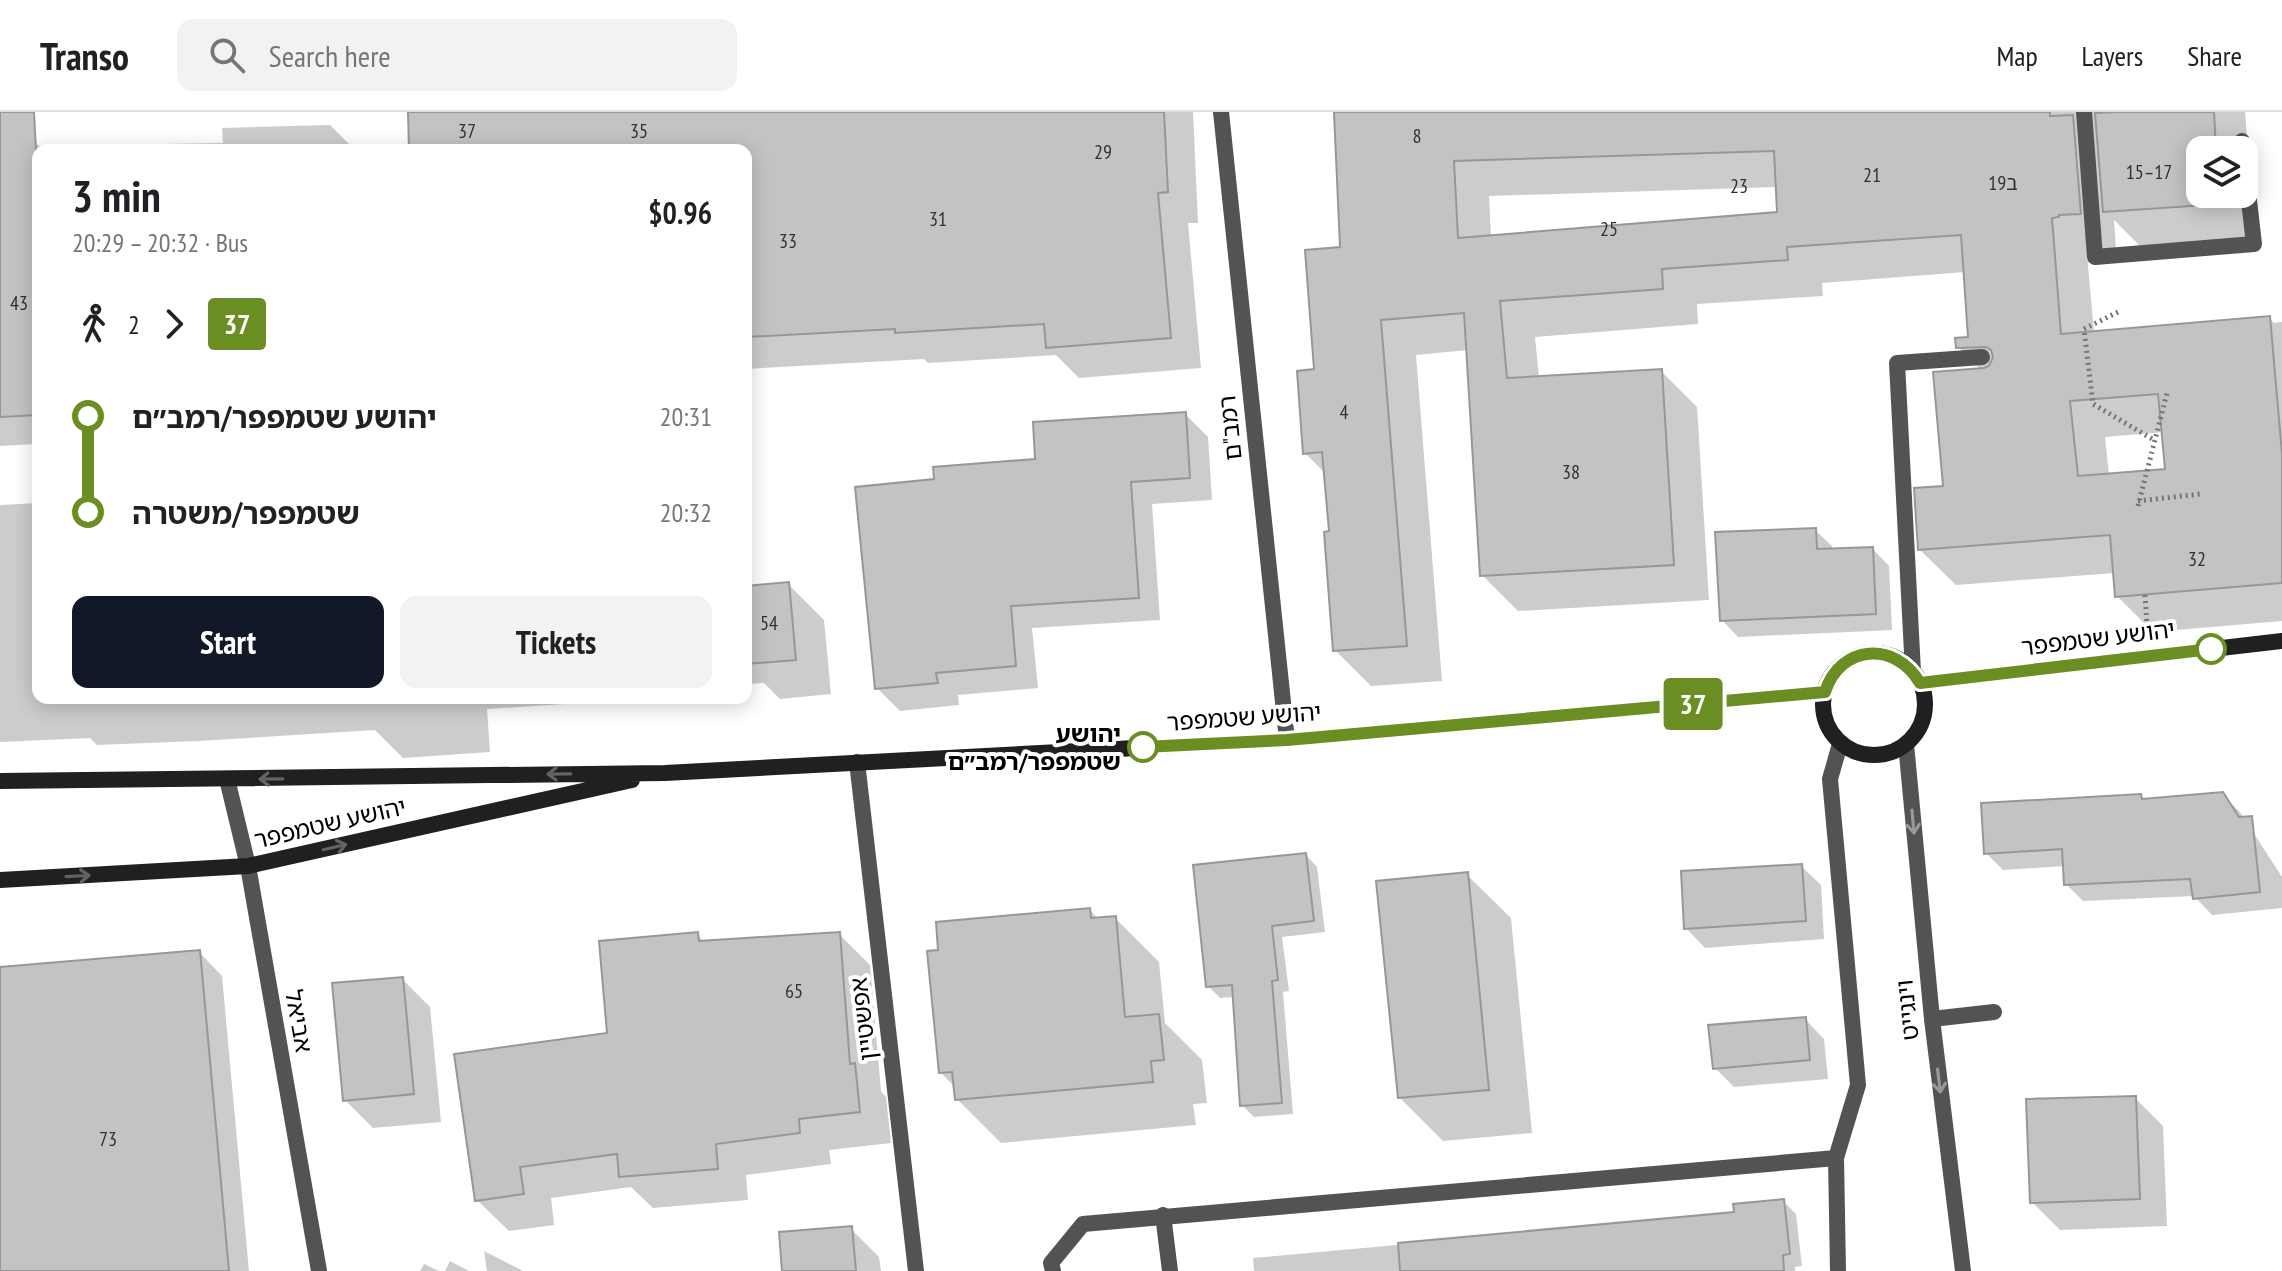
<!DOCTYPE html>
<html lang="en">
<head>
<meta charset="utf-8">
<style>
	:root { --surface:#fff; --page:#f2f2f2; --text:#202124; --muted:#757577; --line:#e0e0e0; --accent:#111827 }
	body { margin:0; font-family:"PT Sans Narrow","Noto Sans Hebrew",sans-serif; background:var(--page); color:var(--text); height:100vh; display:flex; flex-direction:column; font-size:30px; white-space:nowrap }
	* { box-sizing:border-box; margin:0 }
	p { font-size:26px; color:var(--muted) }
	.icon { flex:none; width:44px; height:44px; fill:none; stroke:currentColor; stroke-width:2; stroke-linecap:round; stroke-linejoin:round }
	.map { position:relative; flex:1; overflow:hidden }
	.sheet { position:absolute; left:32px; top:32px; width:720px; height:560px; display:flex; flex-direction:column; background:var(--surface); border-radius:16px; box-shadow:0 4px 20px #0003 }
	.sheet>* { flex:none }
	.badge { padding:0 16px; border-radius:6px; font-size:28px; line-height:52px }
	.buttons { position:absolute; left:2186px; top:24px; display:grid; gap:16px }
	.buttons a { display:grid; place-items:center; width:72px; height:72px; border-radius:16px; background:var(--surface); box-shadow:0 4px 20px #0003; font-size:40px }
	.map>.badge { position:absolute; translate:-50% -50%; box-shadow:0 0 0 4px #fff }
	.legs { display:flex; align-items:center; gap:12px; height:88px; padding:0 40px; font-size:26px }
	.legs p { margin-inline-start:auto }
	.overview { display:flex; align-items:center; justify-content:space-between; height:136px; padding:0 40px }
	h1 { font-size:44px; font-weight:600; line-height:60px }
	.button { display:flex; gap:16px; margin-top:auto; padding:16px 40px }
	.button a { flex:1; height:92px; border-radius:16px; background:var(--accent); color:#fff; font-size:32px; font-weight:600; line-height:92px; text-align:center }
	.button a+a { background:var(--page); color:var(--text) }
	ul { padding:0 40px; list-style:none }
	li { display:flex; align-items:center; gap:28px; height:96px; font-size:30px }
	li i { display:grid; place-items:center; width:12px; height:100%; margin:0 10px; background:currentColor }
	li i::after { content:''; width:20px; height:20px; margin:-10px; border:6px solid; border-radius:50%; background:var(--surface) }
	li p { margin-inline-start:auto }
	li:first-child i { background:linear-gradient(#0000 50%,currentColor 0) }
	li:last-child i { background:linear-gradient(currentColor 50%,#0000 0) }
	header { display:flex; align-items:center; gap:48px; box-sizing:border-box; height:112px; padding:0 40px; background:var(--surface); border-bottom:2px solid var(--line) }
	header strong { font-size:38px }
	nav { display:flex; gap:44px; margin-inline-start:auto; font-size:28px }
	.search { width:560px; height:72px; background:var(--page); display:flex; align-items:center; gap:20px; box-sizing:border-box; padding:0 28px; border-radius:16px; color:var(--muted); font-size:30px }
	.map>svg:first-child { display:block }
	.shadow { fill:#0003; fill-rule:evenodd }
	.building { fill:#c3c3c3; stroke:#979797; stroke-width:2; fill-rule:evenodd }
	.lines { fill:none; stroke-linecap:round; stroke-linejoin:round }
	.path { stroke:#757575; stroke-width:5; stroke-dasharray:2 4; stroke-linecap:butt }
	.lane { stroke:#535353; stroke-width:16 }
	.street { stroke:#535353; stroke-width:16 }
	.secondary { stroke:#202020; stroke-width:16 }
	.oneway { stroke:#636363 }
	.oneway2 { stroke:#989898 }
	.line-1-casing { stroke:#fff; stroke-width:18 }
	.line-1 { stroke:#6b8e23; stroke-width:12 }
	.stop-1-dot { fill:#fff; stroke:#6b8e23; stroke-width:4 }
	.labels { text-anchor:middle; dominant-baseline:central; stroke-width:8; stroke-linejoin:round; paint-order:stroke }
	.number-label { font-size:20px; fill:#313131 }
	.street-label { font-size:24px; fill:#000; stroke:#fff }
	.stop-label { font-size:24px; font-weight:bold; fill:#000; stroke:#fff; text-anchor:end }
</style>
</head>
<body>
<header>
<strong>Transo</strong>
<div class="search"><svg class="icon" aria-label="search" viewBox="0 0 24 24"><circle cx="10" cy="10" r="6"/><path d="M15 15l6 6"/></svg>Search here</div>
<nav><a>Map</a><a>Layers</a><a>Share</a></nav>
</header>
<div class="map">
<svg width="2282" height="1159" viewBox="0 0 2282 1159">
	<rect width="100%" height="100%" fill="#fff"/>
	<path class="shadow" d="M596,0h597l5,111h-10l13,145 -122,10 -23,-23 -128,8 -4,-4 -178,10v-219h-147z
		M1336,0h909l10,127 -114,8 -27,-27 2,29 -29,5 7,79 175,-15 5,5 8,-1v299l-129,11 -36,-36 -2,-23 -159,12 -36,-35 25,-62 36,-118 -23,-23 12,-8 -4,-67 -144,11 1,13 -126,8 1,20 -163,13 4,41 122,-7 36,36 12,193 -191,11 -36,-36 -14,-225 -52,5 26,326 -71,5 -36,-36 -3,-117 -6,-59 -21,-21 12,-82 25,-122zM2200,38h44v44h-44zM1778,75l2,26 -289,24 -2,-41zM2164,320l3,38 -58,5 -4,-38z
		M330,13l25,25h-317v294l-38,2v-302l35,-2 4,4 184,-3 -1,-15z
		M1185,302l23,23 4,63 -60,4 8,116 -128,8 6,60 -80,7 1,10 -59,6 -23,-23 60,-207 100,-21z
		M38,391v195h588v2l-139,9 3,43 -87,6 -28,-28 -177,11 -101,4 -7,-7 -90,4v-237z
		M1815,418l17,16v4l41,-1 16,17 3,64 -154,7 -16,-17z
		M746,451l2,25 40,-4 36,36 7,74 -51,5 -16,-16 -18,1z
		M2222,683l18,17 42,65v31l-70,7 -18,-19 -111,5 -17,-17 -1,-18 -62,4 -17,-17 155,-57 4,5z
		M1306,743l11,12 8,65 -43,5 7,54 -6,1 10,122 -39,3 -12,-12 -8,-108 -14,1 -12,-12z
		M1801,754l20,19 3,54 -119,9 -19,-20z
		M1467,763l44,43 21,215 -89,8 -44,-44z
		M1090,798l9,10 16,-2 44,44 6,61 37,37 5,43 -14,1 3,21 -195,18 -44,-44 -2,-12 -14,-14z
		M839,822l31,31 11,126 5,6 5,46 -62,7 2,14 -85,11 2,25 -95,8 -22,-21 -80,11 3,27 -45,6 -32,-31 132,-165 88,-100 8,8z
		M199,840l23,24 27,295h-249v-302z
		M402,867l28,28 11,115 -68,6 -28,-28z
		M1805,907l19,20 4,40 -94,8 -19,-19z
		M2135,986l28,28 4,100 -107,4 -28,-28z
		M1783,1089l13,13 6,52 -7,1v4h-541l-1,-13 483,-44z
		M851,1117l28,28 2,14h-97z
		M484,1139l39,20h-36z
		M450,1149l19,10h-24z
		M424,1152l15,7h-19z"/>
	<path class="building" d="M0,0h34l4,78v225l-38,2z
		M408,0h756l4,80 -10,1 13,145 -125,10 -2,-24 -149,9v-4l-149,8v-187h-337z
		M1334,0h716v4l23,-1 8,99 -22,1v2l-7,1 9,116 209,-18 12,138v129l-167,14 -5,-62 -192,15 -4,-62 29,-2 -10,-114 51,-4 5,-2 4,-9 -2,-7 -5,-3 -30,1 -1,-10 13,-1 -7,-102 -174,12 1,13 -126,9 1,20 -163,12 7,77 155,-9 12,196 -194,11 -16,-263 -83,7 26,326 -74,5 -9,-119 5,-1 -7,-79 -19,2 -6,-83 17,-2 -9,-119 35,-3zM1774,39l3,61 -319,26 -4,-77zM2158,282l7,75 -87,7 -8,-75z
		M2116,0h98l2,38h-16v44h19l1,10 -117,8 -8,-99z
		M1186,300l4,66 -59,4 8,116 -128,8 5,60 -80,7 2,10 -63,6 -20,-202 79,-8 -1,-12 102,-8 -2,-37z
		M1816,416l1,21 56,-2 3,67 -156,7 -5,-89z
		M789,470l7,78 -50,4v-78z
		M2223,680l16,25 13,-1 8,76 -67,7 -3,-20 -126,6 -2,-36 -78,5 -3,-51 160,-9 1,5z
		M1306,741l8,68 -42,5 6,54 -6,1 10,122 -42,3 -8,-121 -26,2 -13,-122z
		M1802,752l4,57 -122,8 -3,-58z
		M1468,760l21,218 -91,8 -22,-217z
		M1090,796l1,10 25,-2 9,101 34,-3 5,46 -13,1 2,21 -198,18 -3,-28 -13,1 -12,-122 11,-1 -2,-28z
		M698,820l1,9 141,-9 10,132 5,-1 5,49 -61,7 1,14 -84,11 2,25 -99,8 -2,-23 -97,13 4,27 -49,7 -21,-147 153,-21 -8,-92z
		M200,838l29,321h-229v-304z
		M403,865l11,117 -71,7 -11,-118z
		M1806,905l4,43 -97,9 -5,-44z
		M2136,984l4,103 -110,4 -4,-104z
		M1784,1087l6,55 -7,1 1,16h-384l-2,-28 336,-31 -1,-8z
		M852,1114l4,45h-74l-3,-39z"/>
	<g class="lines">
		<path class="path" d="M2118,200l-34,17 9,75 61,36
			M2138,389l62,-7
			M2138,394l29,-113
			M2145,483l2,29"/>
		<path class="lane" d="M2084,0l11,145 159,-13 -10,-87
			M2242,29l1,9
			M1913,560l-16,-309 85,-6
			M1932,907l62,-7
			M1163,1103l7,56
			M1053,1159l-2,-8 32,-39 753,-66
			M1838,1159l-2,-113 22,-73 -28,-306 10,-35"/>
		<path class="street" d="M1221,0l66,628
			M1906,632l26,275 31,252
			M857,650l59,509
			M227,667l21,87 71,405"/>
		<path class="secondary" d="M1823 592a51 51 0 1 1 102 0a51 51 0 1 1-102 0Z
			M1920,571l362,-42
			M0,669l665,-8 622,-33 538,-48
			M0,768l248,-14 384,-86"/>
	</g>
	<defs><path id="oneway-shaft" d="M-6 0H5M1.5-3L5.5 0L1.5 3" fill="none" stroke-width="1.6" stroke-linecap="round" stroke-linejoin="round" transform="scale(2)"/></defs>
	<g class="oneway">
		<use href="#oneway-shaft" transform="translate(559 662) rotate(179)"/>
		<use href="#oneway-shaft" transform="translate(271 667) rotate(179)"/>
		<use href="#oneway-shaft" transform="translate(335 735) rotate(-13)"/>
		<use href="#oneway-shaft" transform="translate(78 764) rotate(-3)"/>
	</g>
	<g class="oneway2">
		<use href="#oneway-shaft" transform="translate(1913 710) rotate(85)"/>
		<use href="#oneway-shaft" transform="translate(1939 969) rotate(83)"/>
	</g>
	<g class="lines">
		<g class="line-1-casing">
			<path id="line-1" d="M1143,635l144,-7 538,-48c15,-47 70,-52 95,-9l291,-34"/>
		</g>
		<use href="#line-1" class="line-1"/>
	</g>
	<g class="stop-1-dot">
		<circle cx="2211" cy="537" r="14"/>
		<circle cx="1143" cy="635" r="14"/>
	</g>
	<g class="labels">
		<g class="number-label">
			<text x="467" y="19">37</text>
			<text x="639" y="19">35</text>
			<text x="1417" y="24">8</text>
			<text x="1103" y="40">29</text>
			<text x="2149" y="60">15–17</text>
			<text x="1872" y="63">21</text>
			<text x="2003" y="71">19ב</text>
			<text x="1739" y="74">23</text>
			<text x="938" y="107">31</text>
			<text x="1609" y="117">25</text>
			<text x="788" y="129">33</text>
			<text x="19" y="191">43</text>
			<text x="1344" y="300">4</text>
			<text x="1571" y="360">38</text>
			<text x="2197" y="447">32</text>
			<text x="769" y="511">54</text>
			<text x="794" y="879">65</text>
			<text x="108" y="1027">73</text>
		</g>
		<g class="street-label">
			<text transform="translate(1230 316) rotate(-96)">רמב"ם</text>
			<text transform="translate(2098 526) rotate(-7)">יהושע שטמפפר</text>
			<text transform="translate(1244 605) rotate(-4)">יהושע שטמפפר</text>
			<text transform="translate(330 711) rotate(-13)">יהושע שטמפפר</text>
			<text transform="translate(1907 898) rotate(-96)">וינגייט</text>
			<text transform="translate(863 907) rotate(-97)">אפשטיין</text>
			<text transform="translate(299 909) rotate(80)">אביאל</text>
		</g>
		<g class="stop-label">
			<text x="1121" y="621">יהושע<tspan x="1121" dy="28">שטמפפר/רמב״ם</tspan></text>
		</g>
	</g>
</svg>
<div class="buttons">
<a><svg class="icon" aria-label="layers" viewBox="0 0 24 24"><path d="M12 4l9 5-9 5-9-5zM3 14l9 5 9-5"/></svg></a>
</div>
<b class="badge" style="left:1693px;top:592px;background:#6b8e23;color:#fff">37</b>
<section class="sheet">
<div class="overview"><div><h1>3 min</h1><p>20:29 – 20:32 · Bus</p></div><b>$0.96</b></div>
<div class="legs"><svg class="icon" aria-label="walk" viewBox="0 0 24 24"><circle cx="13" cy="4" r="2"/><path d="M13 8l-2 6 4 7M11 14l-3 7M7 12l3-4h3l4 4"/></svg>2<svg class="icon" aria-label="forward" viewBox="0 0 24 24"><path d="M9 5l7 7-7 7"/></svg><b class="badge" style="background:#6b8e23;color:#fff">37</b></div>
<ul>
<li><i style="color:#6b8e23"></i><b>יהושע שטמפפר/רמב״ם</b><p>20:31</p></li>
<li><i style="color:#6b8e23"></i><b>שטמפפר/משטרה</b><p>20:32</p></li>
</ul>
<div class="button"><a>Start</a><a>Tickets</a></div>
</section>
</div>
</body>
</html>
